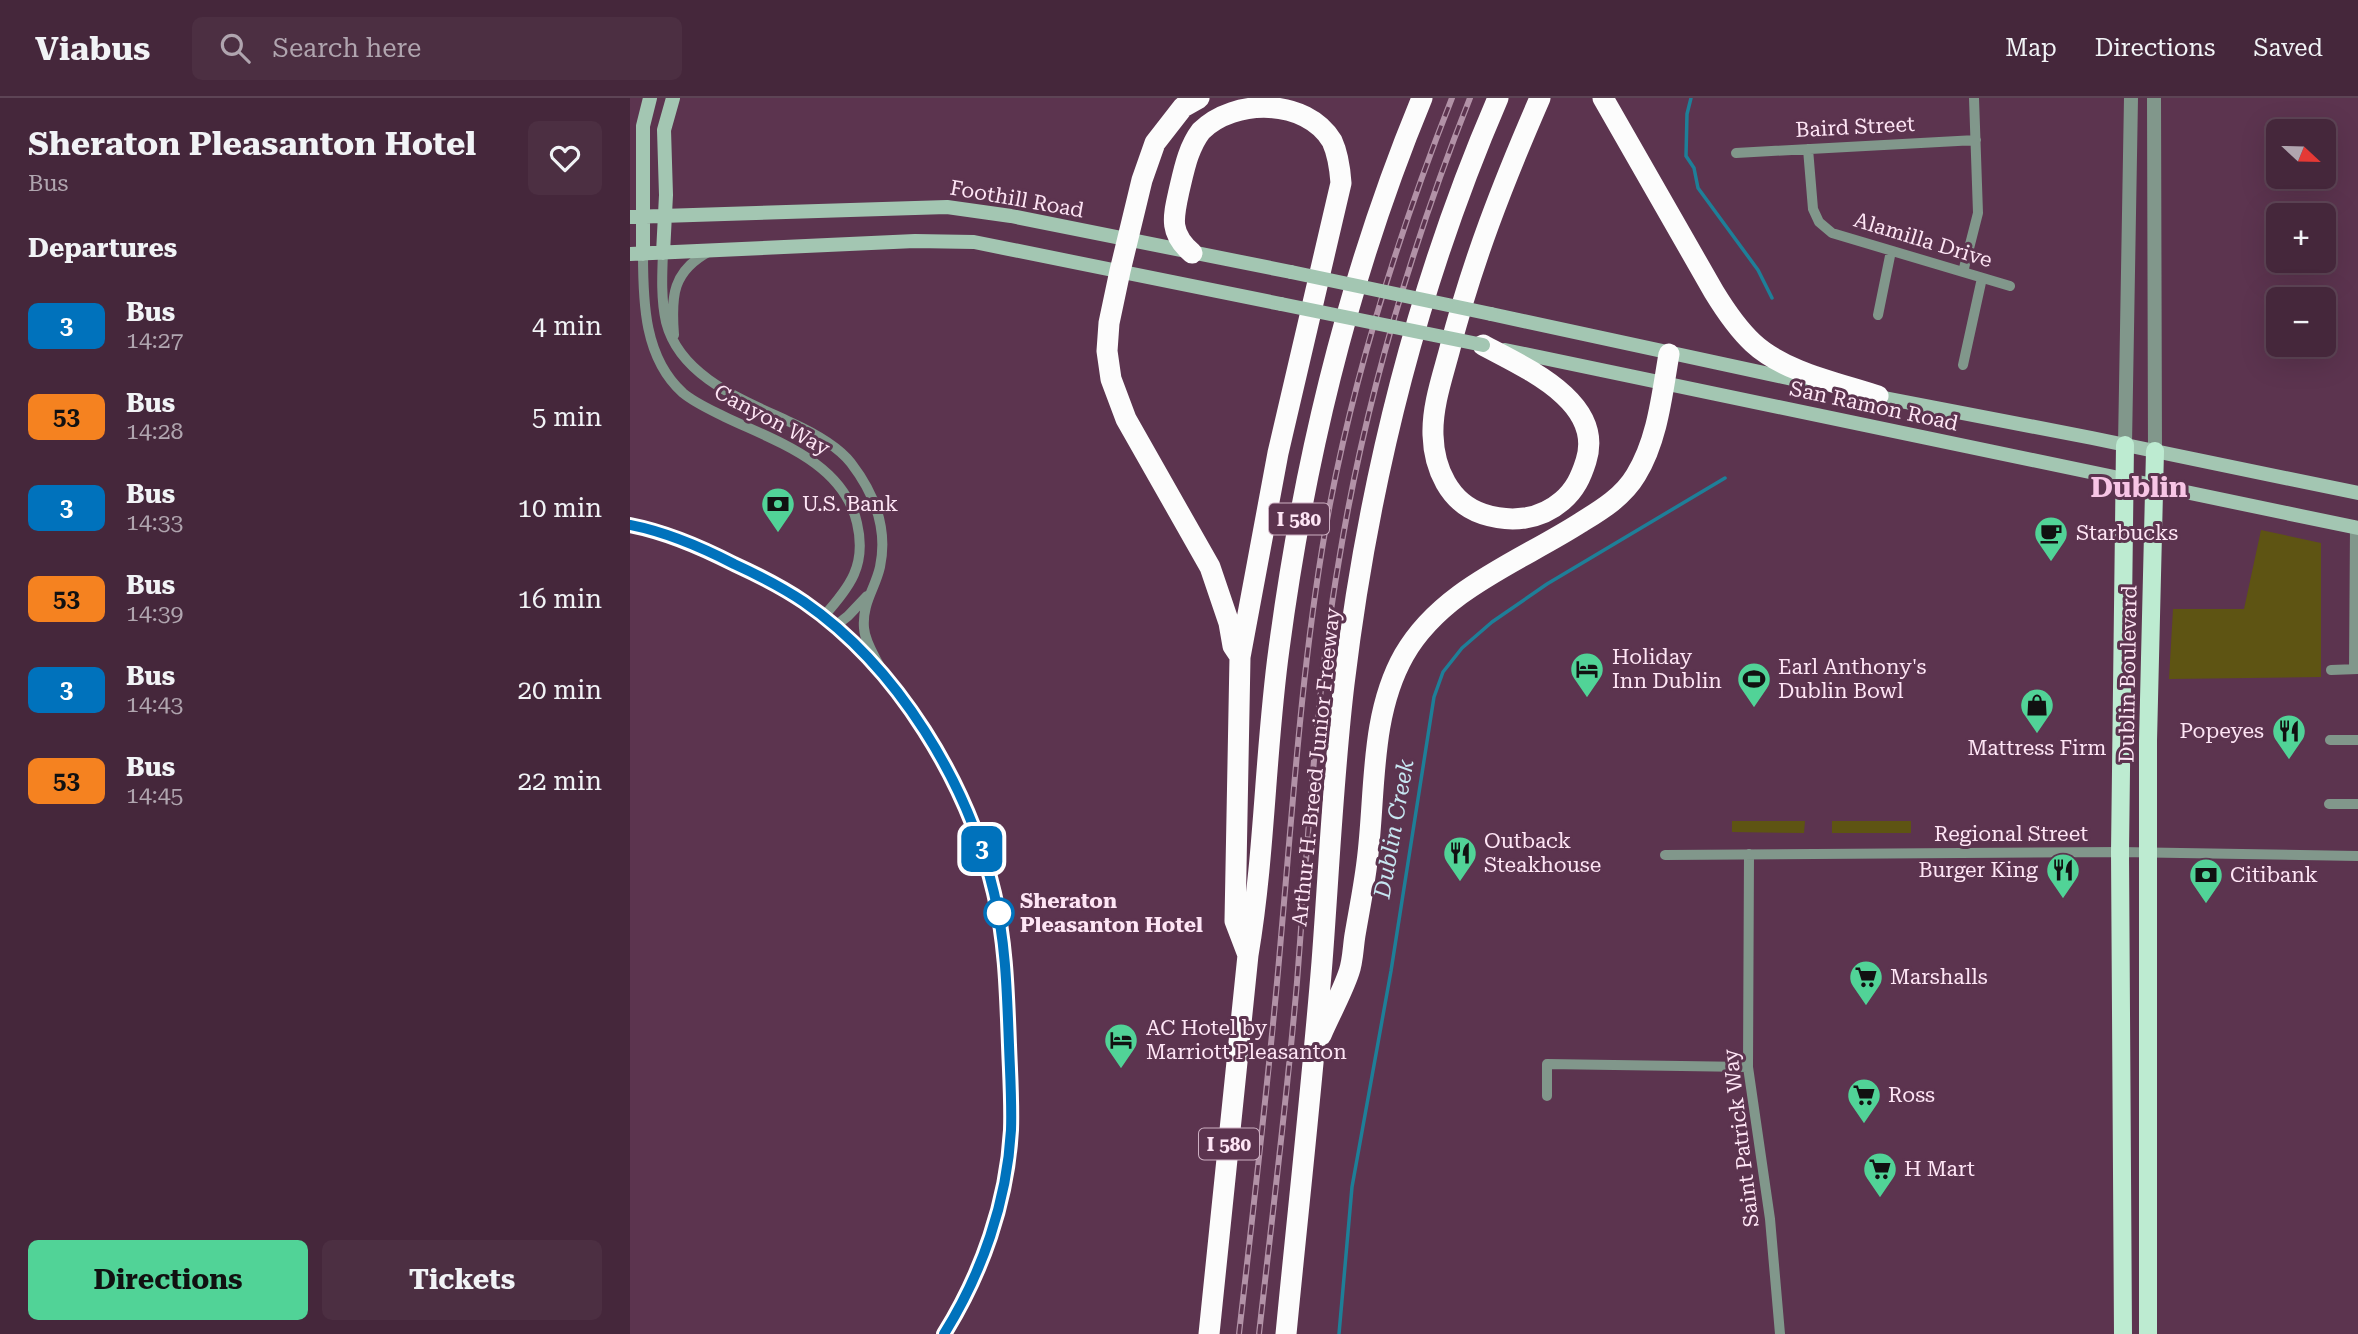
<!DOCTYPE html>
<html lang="en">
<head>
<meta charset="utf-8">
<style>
	:root { --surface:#45273b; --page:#4c2f42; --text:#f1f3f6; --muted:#b0a5af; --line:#5d4455; --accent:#51d397 }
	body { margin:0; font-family:"Roboto Serif",serif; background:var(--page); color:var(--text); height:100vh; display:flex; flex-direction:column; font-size:26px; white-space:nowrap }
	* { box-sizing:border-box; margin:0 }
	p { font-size:23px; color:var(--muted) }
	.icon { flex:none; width:38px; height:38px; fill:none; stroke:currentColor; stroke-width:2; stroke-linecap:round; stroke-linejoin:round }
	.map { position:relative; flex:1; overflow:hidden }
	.details { display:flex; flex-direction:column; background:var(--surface); width:630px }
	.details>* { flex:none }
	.badge { padding:0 14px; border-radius:10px; font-size:24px; line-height:46px }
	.needle { width:46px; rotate:112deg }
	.controls { position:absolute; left:1636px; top:21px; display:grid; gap:14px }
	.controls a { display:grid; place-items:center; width:70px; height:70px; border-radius:10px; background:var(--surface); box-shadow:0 7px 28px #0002,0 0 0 2px var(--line); font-size:35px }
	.map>.badge { position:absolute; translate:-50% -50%; box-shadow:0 0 0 4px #fff }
	h2 { padding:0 28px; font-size:26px; line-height:63px }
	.round { display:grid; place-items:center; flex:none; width:74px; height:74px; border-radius:10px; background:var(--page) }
	.summary { display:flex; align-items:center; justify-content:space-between; height:119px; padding:0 28px }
	h1 { font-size:33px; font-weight:700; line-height:52px }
	.primary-button { display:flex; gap:14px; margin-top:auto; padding:14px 28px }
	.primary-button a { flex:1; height:80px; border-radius:10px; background:var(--accent); color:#111; font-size:28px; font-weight:700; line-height:80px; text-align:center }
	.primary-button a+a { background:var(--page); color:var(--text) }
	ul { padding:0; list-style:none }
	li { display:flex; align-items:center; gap:21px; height:91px; padding:0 28px }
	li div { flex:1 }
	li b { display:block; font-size:26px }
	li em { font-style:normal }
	li .badge { min-width:77px; font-weight:700; text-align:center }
	header { display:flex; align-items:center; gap:42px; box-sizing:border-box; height:98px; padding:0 35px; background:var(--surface); border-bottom:2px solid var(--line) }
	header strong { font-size:33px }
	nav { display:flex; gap:38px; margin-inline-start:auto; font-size:24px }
	.search { width:490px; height:63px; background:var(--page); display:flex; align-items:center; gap:18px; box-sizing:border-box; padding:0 24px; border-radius:10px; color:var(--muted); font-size:26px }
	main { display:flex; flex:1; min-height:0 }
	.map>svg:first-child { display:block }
	.green { fill:#5e5413 }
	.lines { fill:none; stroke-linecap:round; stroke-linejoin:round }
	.stream { stroke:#1e7f98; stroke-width:3.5 }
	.minor { stroke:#81978b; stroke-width:10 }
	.tertiary { stroke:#81978b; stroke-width:14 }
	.secondary { stroke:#a3c6b2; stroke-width:14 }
	.primary { stroke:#bdebd1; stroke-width:18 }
	.motorway { stroke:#fcfcfc; stroke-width:21 }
	.rail-casing { stroke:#b292a7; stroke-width:6 }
	.rail { stroke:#5c344f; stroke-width:3.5; stroke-dasharray:10; stroke-linecap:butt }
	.secondary-bridge { stroke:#a3c6b2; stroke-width:14 }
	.line-casing { stroke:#fff; stroke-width:16 }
	.line { stroke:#0072bc; stroke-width:10 }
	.stop-dot { fill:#fff; stroke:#0072bc; stroke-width:3.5 }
	.labels { text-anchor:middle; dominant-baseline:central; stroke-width:6; stroke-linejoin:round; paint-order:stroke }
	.shield { fill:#5c344f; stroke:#cdb0c3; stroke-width:2 }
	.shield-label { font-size:19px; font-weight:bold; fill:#fee5f5 }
	.street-label { font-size:21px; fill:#fee5f5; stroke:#5c344f }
	.poi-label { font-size:21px; fill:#fee5f5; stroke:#5c344f; text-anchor:start }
	.stop-label { font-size:21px; font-weight:bold; fill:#fee5f5; stroke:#5c344f; text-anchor:start }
	.water-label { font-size:23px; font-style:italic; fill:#c6e6f1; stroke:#5c344f }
	.district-label { font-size:28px; font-weight:bold; fill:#f7c5e5; stroke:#5c344f }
</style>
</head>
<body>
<header>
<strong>Viabus</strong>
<div class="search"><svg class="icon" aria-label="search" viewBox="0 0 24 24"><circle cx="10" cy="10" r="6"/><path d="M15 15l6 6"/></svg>Search here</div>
<nav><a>Map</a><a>Directions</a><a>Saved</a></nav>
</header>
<main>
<section class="details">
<div class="summary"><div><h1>Sheraton Pleasanton Hotel</h1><p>Bus</p></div><a class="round"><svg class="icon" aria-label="heart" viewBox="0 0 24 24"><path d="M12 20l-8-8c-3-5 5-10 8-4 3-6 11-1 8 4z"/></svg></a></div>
<h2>Departures</h2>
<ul>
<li><span class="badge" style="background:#0072bc;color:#fff">3</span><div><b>Bus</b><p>14:27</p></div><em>4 min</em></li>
<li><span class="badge" style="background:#f58220;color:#111">53</span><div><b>Bus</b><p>14:28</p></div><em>5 min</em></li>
<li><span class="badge" style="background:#0072bc;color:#fff">3</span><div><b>Bus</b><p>14:33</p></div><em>10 min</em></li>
<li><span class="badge" style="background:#f58220;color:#111">53</span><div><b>Bus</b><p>14:39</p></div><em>16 min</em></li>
<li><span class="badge" style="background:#0072bc;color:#fff">3</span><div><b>Bus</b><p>14:43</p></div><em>20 min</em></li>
<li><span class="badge" style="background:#f58220;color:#111">53</span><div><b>Bus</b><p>14:45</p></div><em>22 min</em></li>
</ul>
<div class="primary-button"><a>Directions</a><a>Tickets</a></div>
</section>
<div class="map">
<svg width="1728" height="1236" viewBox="0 0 1728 1236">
	<rect width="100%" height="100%" fill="#5c344f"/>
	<path class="green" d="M1631,432l60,13v134l-152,2 4,-70h71z
		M1102,723h73l-1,12 -72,-1z
		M1202,723h79v12h-79z"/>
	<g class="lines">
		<path class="stream" d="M1061,0l-4,16 -1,42 8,12 4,20 60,82 14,28
			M709,1236l13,-147 39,-216 43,-274 9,-25 19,-24 30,-26 55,-38 178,-106"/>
		<path class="minor" d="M1178,51l5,60 6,13 13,11 178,53
			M1106,55l240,-13
			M33,155c-1,22 -2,47 3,69 14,55 77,78 124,100 20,9 47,23 61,41 23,30 37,66 29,104 -5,22 -18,36 -16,61 1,14 10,27 16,39
			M13,156c0,48 1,104 40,139 12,10 28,17 42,24 50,24 118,45 132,106 10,42 -7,64 -34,94
			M1333,174l15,-59 -4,-115
			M1248,217l13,-64
			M44,237c-3,-39 -2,-64 36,-84
			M1333,267l19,-87
			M0,427c36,8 71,22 104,39 24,11 48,23 70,38 93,64 164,182 190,291 11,48 13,97 15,147 1,30 3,60 2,90 -4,72 -29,143 -67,204
			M204,529l14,-11 19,-20
			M1724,571l1,-142
			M1701,572l27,-1
			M1700,642h28
			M1699,706h29
			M1119,756l-1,213 22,152 10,115
			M1035,757l455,-3 238,4
			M917,998v-32l201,3"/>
		<path class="tertiary" d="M1524,0l1,353
			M1495,347l6,-347"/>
		<path class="secondary" d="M0,119l317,-10 64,9 280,56
			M33,155l3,-58 -2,-65 9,-32
			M0,156l285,-13 59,1 307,62
			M13,156v-128l7,-28
			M861,216l320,69
			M875,252l853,178
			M1239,297l223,43 266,55"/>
		<path class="primary" d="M1493,1236l-3,-482 5,-407
			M1518,1236v-593l7,-290"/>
		<path class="motorway" d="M569,0l-16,9 -28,36 -13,37 -22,91 -11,52 -2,28 4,28 15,40 84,148 19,56 4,23 6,9
			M973,0l111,194c11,18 24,37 39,51 31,29 86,40 125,53
			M562,155c-23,-20 -19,-35 -13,-62 5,-21 9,-43 22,-60 33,-33 105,-33 131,10 6,13 8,28 9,42l-63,270 -38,204 -5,264 13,34
			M853,247c40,22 122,56 103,116 -5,16 -11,29 -24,40 -22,19 -51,22 -79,13 -34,-11 -49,-46 -50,-79 -1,-28 9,-57 16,-83 23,-90 54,-169 91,-254
			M691,937c9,-21 21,-42 28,-63 4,-11 4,-25 6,-37 4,-24 9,-48 12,-73 9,-68 2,-145 37,-207 38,-66 115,-93 176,-132 21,-13 43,-26 56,-48 22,-36 26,-81 33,-121
			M579,1236l39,-379c17,-101 17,-204 31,-306 25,-189 70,-375 143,-551
			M656,1236c12,-124 26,-248 36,-372 7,-92 11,-186 22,-278 24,-200 74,-401 154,-586"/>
		<g class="rail-casing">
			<path id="rail" d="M609,1236c15,-132 31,-264 42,-397 13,-145 22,-290 49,-433 27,-140 70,-274 122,-406
				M629,1236c13,-117 28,-235 38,-352 11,-141 18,-283 42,-422 26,-159 72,-313 131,-462"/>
		</g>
		<use href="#rail" class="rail"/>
		<path class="secondary-bridge" d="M661,174l200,42
			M651,206l202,41"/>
	</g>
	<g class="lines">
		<g class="line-casing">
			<path id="line" d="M0,427c36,7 71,22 104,39 24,11 48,23 70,38 94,65 164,181 190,291 12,50 13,101 15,152 1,28 3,57 2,85 -4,72 -29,143 -67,204"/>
		</g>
		<use href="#line" class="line"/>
	</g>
	<defs>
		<g id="bank-pin" transform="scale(1.75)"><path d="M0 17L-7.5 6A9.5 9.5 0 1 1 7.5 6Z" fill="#51d397" stroke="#5c344f"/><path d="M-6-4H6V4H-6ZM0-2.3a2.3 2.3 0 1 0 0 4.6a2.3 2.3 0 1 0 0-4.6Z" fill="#111"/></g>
		<g id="cafe-pin" transform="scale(1.75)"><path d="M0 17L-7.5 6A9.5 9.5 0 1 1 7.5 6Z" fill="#51d397" stroke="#5c344f"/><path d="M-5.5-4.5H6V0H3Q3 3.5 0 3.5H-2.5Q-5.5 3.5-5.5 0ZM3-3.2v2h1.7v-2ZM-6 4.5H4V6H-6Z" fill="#111"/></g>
		<g id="hotel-pin" transform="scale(1.75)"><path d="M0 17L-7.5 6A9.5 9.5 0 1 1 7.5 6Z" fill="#51d397" stroke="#5c344f"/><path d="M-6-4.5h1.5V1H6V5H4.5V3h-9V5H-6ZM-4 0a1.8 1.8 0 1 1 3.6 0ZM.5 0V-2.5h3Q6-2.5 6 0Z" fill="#111"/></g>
		<g id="stadium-pin" transform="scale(1.75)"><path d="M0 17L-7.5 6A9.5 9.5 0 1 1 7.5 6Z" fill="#51d397" stroke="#5c344f"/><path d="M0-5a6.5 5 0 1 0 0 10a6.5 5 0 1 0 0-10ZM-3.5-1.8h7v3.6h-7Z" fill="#111"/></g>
		<g id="shop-pin" transform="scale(1.75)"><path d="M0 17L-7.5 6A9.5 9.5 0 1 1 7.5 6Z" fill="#51d397" stroke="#5c344f"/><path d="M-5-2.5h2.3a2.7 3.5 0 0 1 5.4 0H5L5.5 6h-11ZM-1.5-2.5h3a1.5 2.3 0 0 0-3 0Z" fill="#111"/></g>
		<g id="restaurant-pin" transform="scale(1.75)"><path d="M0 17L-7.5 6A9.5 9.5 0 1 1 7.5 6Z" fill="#51d397" stroke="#5c344f"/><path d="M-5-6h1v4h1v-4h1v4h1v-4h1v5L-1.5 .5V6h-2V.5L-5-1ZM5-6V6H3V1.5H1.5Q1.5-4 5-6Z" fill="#111"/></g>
		<g id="supermarket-pin" transform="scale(1.75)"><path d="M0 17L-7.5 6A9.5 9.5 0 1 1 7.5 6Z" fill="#51d397" stroke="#5c344f"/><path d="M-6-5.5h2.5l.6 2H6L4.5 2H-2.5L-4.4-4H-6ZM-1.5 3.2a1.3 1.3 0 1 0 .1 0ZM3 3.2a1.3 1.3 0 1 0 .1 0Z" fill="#111"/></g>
	</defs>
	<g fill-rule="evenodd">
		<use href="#bank-pin" x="148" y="406"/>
		<use href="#cafe-pin" x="1421" y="435"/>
		<use href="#hotel-pin" x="957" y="571"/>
		<use href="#stadium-pin" x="1124" y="581"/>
		<use href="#shop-pin" x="1407" y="607"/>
		<use href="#restaurant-pin" x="1659" y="633"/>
		<use href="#restaurant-pin" x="830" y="755"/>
		<use href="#restaurant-pin" x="1433" y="772"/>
		<use href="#bank-pin" x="1576" y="777"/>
		<use href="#supermarket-pin" x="1236" y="879"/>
		<use href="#hotel-pin" x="491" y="942"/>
		<use href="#supermarket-pin" x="1234" y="997"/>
		<use href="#supermarket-pin" x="1250" y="1071"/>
	</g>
	<circle class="stop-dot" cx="369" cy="815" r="14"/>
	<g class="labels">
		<g class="shield">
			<rect x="639" y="405.5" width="60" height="31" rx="5"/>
			<rect x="569" y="1030.5" width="60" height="31" rx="5"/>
		</g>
		<g class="shield-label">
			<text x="669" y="421">I 580</text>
			<text x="599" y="1046">I 580</text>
		</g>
		<g class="street-label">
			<text transform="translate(1225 29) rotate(-3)">Baird Street</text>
			<text transform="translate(387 101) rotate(10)">Foothill Road</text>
			<text transform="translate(1293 142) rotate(17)">Alamilla Drive</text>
			<text transform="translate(1244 308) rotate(12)">San Ramon Road</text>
			<text transform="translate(142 322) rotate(28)">Canyon Way</text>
			<text transform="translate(1498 576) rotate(-89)">Dublin Boulevard</text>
			<text transform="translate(686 669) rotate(-84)">Arthur H. Breed Junior Freeway</text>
			<text x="1381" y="736">Regional Street</text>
			<text transform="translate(1111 1040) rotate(-97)">Saint Patrick Way</text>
		</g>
		<g class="poi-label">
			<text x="172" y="406">U.S. Bank</text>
			<text x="1446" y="435">Starbucks</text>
			<text x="982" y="559">Holiday<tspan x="982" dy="24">Inn Dublin</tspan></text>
			<text x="1148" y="569">Earl Anthony's<tspan x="1148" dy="24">Dublin Bowl</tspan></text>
			<text x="1634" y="633" text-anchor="end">Popeyes</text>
			<text x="1407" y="650" text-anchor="middle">Mattress Firm</text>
			<text x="854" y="743">Outback<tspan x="854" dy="24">Steakhouse</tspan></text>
			<text x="1408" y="772" text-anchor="end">Burger King</text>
			<text x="1600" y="777">Citibank</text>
			<text x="1260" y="879">Marshalls</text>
			<text x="516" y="930">AC Hotel by<tspan x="516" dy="24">Marriott Pleasanton</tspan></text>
			<text x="1258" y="997">Ross</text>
			<text x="1274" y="1071">H Mart</text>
		</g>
		<g class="stop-label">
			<text x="390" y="803">Sheraton<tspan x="390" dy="24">Pleasanton Hotel</tspan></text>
		</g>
		<g class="water-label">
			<text transform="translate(764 731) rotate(-80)">Dublin Creek</text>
		</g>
		<g class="district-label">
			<text x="1509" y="389">Dublin</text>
		</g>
	</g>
</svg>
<div class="controls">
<a><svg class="needle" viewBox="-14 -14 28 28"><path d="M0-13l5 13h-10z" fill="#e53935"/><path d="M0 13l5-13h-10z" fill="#b0a5af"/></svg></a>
<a>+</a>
<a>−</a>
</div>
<b class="badge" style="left:352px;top:751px;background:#0072bc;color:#fff">3</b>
</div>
</main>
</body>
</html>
